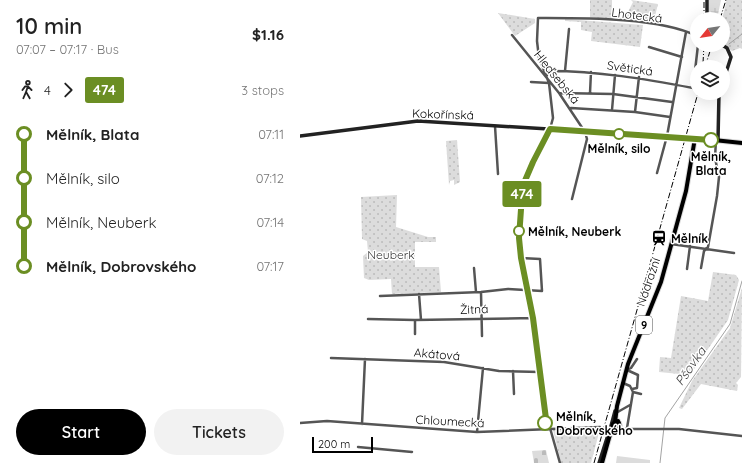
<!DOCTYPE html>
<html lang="en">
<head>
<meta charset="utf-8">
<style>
	:root { --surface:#fff; --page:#f2f2f2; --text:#222; --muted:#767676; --accent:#000 }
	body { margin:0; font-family:Quicksand,sans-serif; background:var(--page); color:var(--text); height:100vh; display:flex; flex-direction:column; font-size:15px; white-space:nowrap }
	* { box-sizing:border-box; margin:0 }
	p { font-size:13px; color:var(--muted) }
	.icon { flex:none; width:22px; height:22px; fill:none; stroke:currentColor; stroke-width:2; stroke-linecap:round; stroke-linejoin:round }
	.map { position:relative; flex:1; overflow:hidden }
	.sheet { display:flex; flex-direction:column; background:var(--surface); width:300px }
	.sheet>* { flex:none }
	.badge { padding:0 8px; border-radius:3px; font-size:14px; line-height:26px }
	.needle { width:26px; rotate:240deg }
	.controls { position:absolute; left:390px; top:12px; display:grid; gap:8px }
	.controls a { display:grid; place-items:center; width:40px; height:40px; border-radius:50%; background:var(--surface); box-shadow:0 4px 16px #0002; font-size:20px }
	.scale { position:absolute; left:12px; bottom:10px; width:61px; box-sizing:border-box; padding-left:4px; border:2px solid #000; border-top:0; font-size:11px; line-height:14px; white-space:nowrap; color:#000; -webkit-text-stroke:3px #fff; paint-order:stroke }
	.map>.badge { position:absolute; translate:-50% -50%; box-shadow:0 0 0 2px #fff }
	.legs { display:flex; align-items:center; gap:6px; height:44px; padding:0 16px; font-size:13px }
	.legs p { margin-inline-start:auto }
	.overview { display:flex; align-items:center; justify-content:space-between; height:68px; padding:0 16px }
	h1 { font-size:22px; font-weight:600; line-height:30px }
	.action { display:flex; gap:8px; margin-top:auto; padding:8px 16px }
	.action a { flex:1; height:46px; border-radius:24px; background:var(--accent); color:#fff; font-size:16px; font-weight:600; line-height:46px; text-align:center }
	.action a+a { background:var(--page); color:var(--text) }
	ul { padding:0 16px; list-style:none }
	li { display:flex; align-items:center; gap:14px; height:44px; font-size:15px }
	li i { display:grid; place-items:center; width:6px; height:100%; margin:0 5px; background:currentColor }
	li i::after { content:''; width:10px; height:10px; margin:-5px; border:3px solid; border-radius:50%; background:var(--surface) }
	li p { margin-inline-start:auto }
	li:first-child i { background:linear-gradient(#0000 50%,currentColor 0) }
	li:last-child i { background:linear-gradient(currentColor 50%,#0000 0) }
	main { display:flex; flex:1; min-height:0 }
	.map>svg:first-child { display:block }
	.green { fill:url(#green-dots) }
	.wetland { fill:url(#wetland-marsh) }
	.cemetery { fill:url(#cemetery-stones) }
	.pitch { fill:#dcdcdc }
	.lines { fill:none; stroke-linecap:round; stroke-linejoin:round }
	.stream { stroke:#a3a3a3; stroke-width:1 }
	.primary-casing { stroke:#dbdbdb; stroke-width:6 }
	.street { stroke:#555; stroke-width:2.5 }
	.secondary { stroke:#222; stroke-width:3.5 }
	.primary { stroke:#000; stroke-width:4 }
	.rail { stroke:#000; stroke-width:1; stroke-dasharray:6 2 1 2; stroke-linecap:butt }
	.line-1-casing { stroke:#fff; stroke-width:9 }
	.line-1 { stroke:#6b8e23; stroke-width:6 }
	.stop-1-dot { fill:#fff; stroke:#6b8e23; stroke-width:2 }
	.labels { text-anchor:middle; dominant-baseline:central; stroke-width:3; stroke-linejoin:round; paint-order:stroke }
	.shield { fill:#fff; stroke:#4c4c4c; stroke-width:1 }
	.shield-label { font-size:11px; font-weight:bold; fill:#000 }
	.street-label { font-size:12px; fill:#000; stroke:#fff }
	.stop-label { font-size:12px; font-weight:bold; fill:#000; stroke:#fff }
	.poi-label { font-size:12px; font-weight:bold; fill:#000; stroke:#fff; text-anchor:start }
	.park-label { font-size:12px; fill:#333; stroke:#fff }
	.water-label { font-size:13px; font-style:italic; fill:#444; stroke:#fff }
</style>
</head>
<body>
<main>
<section class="sheet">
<div class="overview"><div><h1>10 min</h1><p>07:07 – 07:17 · Bus</p></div><b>$1.16</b></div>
<div class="legs"><svg class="icon" aria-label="walk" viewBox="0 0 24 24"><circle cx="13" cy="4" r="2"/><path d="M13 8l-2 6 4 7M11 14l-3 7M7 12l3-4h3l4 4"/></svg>4<svg class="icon" aria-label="forward" viewBox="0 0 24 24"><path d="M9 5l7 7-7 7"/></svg><b class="badge" style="background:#6b8e23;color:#fff">474</b><p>3 stops</p></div>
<ul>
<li><i style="color:#6b8e23"></i><b>Mělník, Blata</b><p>07:11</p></li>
<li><i style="color:#6b8e23"></i><span>Mělník, silo</span><p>07:12</p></li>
<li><i style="color:#6b8e23"></i><span>Mělník, Neuberk</span><p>07:14</p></li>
<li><i style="color:#6b8e23"></i><b>Mělník, Dobrovského</b><p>07:17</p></li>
</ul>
<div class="action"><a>Start</a><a>Tickets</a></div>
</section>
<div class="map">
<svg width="442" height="463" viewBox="0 0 442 463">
	<defs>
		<pattern id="green-dots" width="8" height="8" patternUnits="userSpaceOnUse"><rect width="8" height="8" fill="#dcdcdc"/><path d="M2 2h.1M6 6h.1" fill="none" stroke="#bbb" stroke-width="1.8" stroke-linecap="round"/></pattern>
		<pattern id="wetland-marsh" width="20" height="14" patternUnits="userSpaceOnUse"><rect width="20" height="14" fill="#dcdcdc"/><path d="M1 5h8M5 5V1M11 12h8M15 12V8" fill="none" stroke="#bbb"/></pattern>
		<pattern id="cemetery-stones" width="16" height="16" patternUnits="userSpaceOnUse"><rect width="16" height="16" fill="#dcdcdc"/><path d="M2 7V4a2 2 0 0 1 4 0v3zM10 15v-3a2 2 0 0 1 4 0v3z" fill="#bbb"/></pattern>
	</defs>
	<rect width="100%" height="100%" fill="#fff"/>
	<path class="green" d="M290,0h22v19l-22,-2z
		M331,0l27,4 -5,20 -29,-4 9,-18z
		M427,0h15v49l-2,-1 -8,3 -9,-7 -1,-25z
		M198,13l37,6v4l-20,13z
		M265,19l78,6 -3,22 -49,-6 1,-9 -11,-2v-8l-16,-1z
		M157,140l3,42 -6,3v-5l-4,1 -1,4 -3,-44z
		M97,195l-1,32 32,10h8v5h-21v25h24l2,25 -49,2 -1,-15 -22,1 -5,-2 -1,-22 5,-4 -1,-11 -5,-2 -1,-42z
		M413,272l23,3 3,5 -11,40 -38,55 -31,-3 1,-15 11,1 10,-62 27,5z
		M442,288l-1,89 -5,6 2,2 -1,6 -36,-7 -19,25 -3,-1 13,-27 38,-53z
		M300,429l-9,34h-30l-8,-33z"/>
	<path class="wetland" d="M409,0h12l-4,19h-8z"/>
	<path class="cemetery" d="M246,450l3,13h-15l-2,-12z"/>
	<path class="pitch" d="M317,456l33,4v3h-34z"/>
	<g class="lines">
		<path class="stream" d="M429,44l13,-10
			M360,463l5,-45 65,-94 12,-43"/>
		<g class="primary-casing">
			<path id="primary" d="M315,423l2,-17 11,-42 33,-82 25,-91 9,-53 47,5
				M316,429l4,-3 -2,-5
				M302,463l11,-39 2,-2 4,1"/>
		</g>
		<path class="street" d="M212,35l47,58 26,39 2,7 -15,60
			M349,47l33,10
			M265,71l4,-42
			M247,75v-3l3,-1c48,0 95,8 143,17l5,-43
			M231,82l18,1
			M259,93l54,1 59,8
			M290,93l1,-21
			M271,108l64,4 35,5
			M312,110l3,-35
			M335,112l4,-35
			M195,126l3,48
			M357,173l10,-37 19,-104
			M371,244l63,9
			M174,268l2,24
			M401,268l3,-17 4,-4 9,-51 2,-19 -4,-19 1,-18
			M387,269l3,-23
			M181,292l1,44
			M119,294l2,26
			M80,296l101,-4 27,-3 34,2 -2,-32 -19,-1
			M68,319l47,1
			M115,334v-14l118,-2
			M31,358l113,4 55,9 41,1
			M327,370l11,5 -1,13 -5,1
			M327,370l4,-2 6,-9
			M213,371l1,23
			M323,383l7,3 3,6 -6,36
			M333,392l8,2
			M316,413l14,-8
			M0,423l27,-2 150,11 123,-5
			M62,424l3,-65
			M244,429l2,-10
			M319,429h60l63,7
			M177,432l6,-64
			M58,447l54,5
			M260,463l-16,-56 -11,-89 -12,-60 -2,-20 3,-43 2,-12 9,-21 17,-33 3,-11 -4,-35 -10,-25 -2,-17 1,-23c42,0 122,-1 159,18"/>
		<path class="secondary" d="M407,19v-19
			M422,45l5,3 4,9 -8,25
			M0,136l118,-15 277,17
			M418,140l1,-47
			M311,426l4,-15
			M299,463l8,-25"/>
		<use href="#primary" class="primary"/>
		<path class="rail" d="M404,19v-19
			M420,19l6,-19
			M403,63l1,-18
			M405,67l7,-22
			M294,463l104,-370"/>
	</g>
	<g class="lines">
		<g class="line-1-casing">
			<path id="line-1" d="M245,423l1,-4 -13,-101 -12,-60 -2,-20 3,-43 2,-12 9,-21 17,-33 161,11"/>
		</g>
		<use href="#line-1" class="line-1"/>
	</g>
	<defs>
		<g id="station-bare" transform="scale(1.2)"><path d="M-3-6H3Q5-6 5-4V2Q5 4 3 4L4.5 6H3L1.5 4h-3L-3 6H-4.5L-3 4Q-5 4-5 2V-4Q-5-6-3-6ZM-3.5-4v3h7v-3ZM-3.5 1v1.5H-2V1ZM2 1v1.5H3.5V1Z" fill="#000" stroke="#fff" stroke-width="2.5" paint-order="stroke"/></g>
	</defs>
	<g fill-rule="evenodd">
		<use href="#station-bare" x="359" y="238"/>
	</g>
	<g class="stop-1-dot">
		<circle cx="319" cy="134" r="5"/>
		<circle cx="411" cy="140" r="7"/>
		<circle cx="219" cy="231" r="5"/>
		<circle cx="245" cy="423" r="7"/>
	</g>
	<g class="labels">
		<rect class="shield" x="336" y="316" width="16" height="18" rx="3"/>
		<g class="shield-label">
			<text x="344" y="325">9</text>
		</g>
		<g class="street-label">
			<text transform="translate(337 15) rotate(7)">Lhotecká</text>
			<text transform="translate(330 68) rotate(8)">Světická</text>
			<text transform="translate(257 77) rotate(51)">Hleďsebská</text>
			<text transform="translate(143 114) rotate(2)">Kokořínská</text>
			<text transform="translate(348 282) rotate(-71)">Nádražní</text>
			<text transform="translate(174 309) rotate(-2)">Žitná</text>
			<text transform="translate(137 354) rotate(5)">Akátová</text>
			<text transform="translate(150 421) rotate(3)">Chloumecká</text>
		</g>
		<g class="stop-label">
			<text x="319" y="148">Mělník, silo</text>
			<text x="411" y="156">Mělník,<tspan x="411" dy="14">Blata</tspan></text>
			<text x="228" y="231" text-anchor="start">Mělník, Neuberk</text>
			<text x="256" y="416" text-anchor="start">Mělník,<tspan x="256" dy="14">Dobrovského</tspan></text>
		</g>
		<g class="poi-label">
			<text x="371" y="238">Mělník</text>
		</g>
		<g class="park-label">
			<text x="91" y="254">Neuberk</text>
		</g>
		<g class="water-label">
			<text transform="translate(390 366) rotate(-55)">Pšovka</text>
		</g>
	</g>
</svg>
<div class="controls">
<a><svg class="needle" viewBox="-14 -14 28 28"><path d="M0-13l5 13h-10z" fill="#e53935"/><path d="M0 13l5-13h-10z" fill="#767676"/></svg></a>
<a><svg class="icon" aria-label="layers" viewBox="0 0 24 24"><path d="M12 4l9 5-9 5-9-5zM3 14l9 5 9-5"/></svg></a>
</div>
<div class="scale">200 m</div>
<b class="badge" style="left:222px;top:194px;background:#6b8e23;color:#fff">474</b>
</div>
</main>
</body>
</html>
